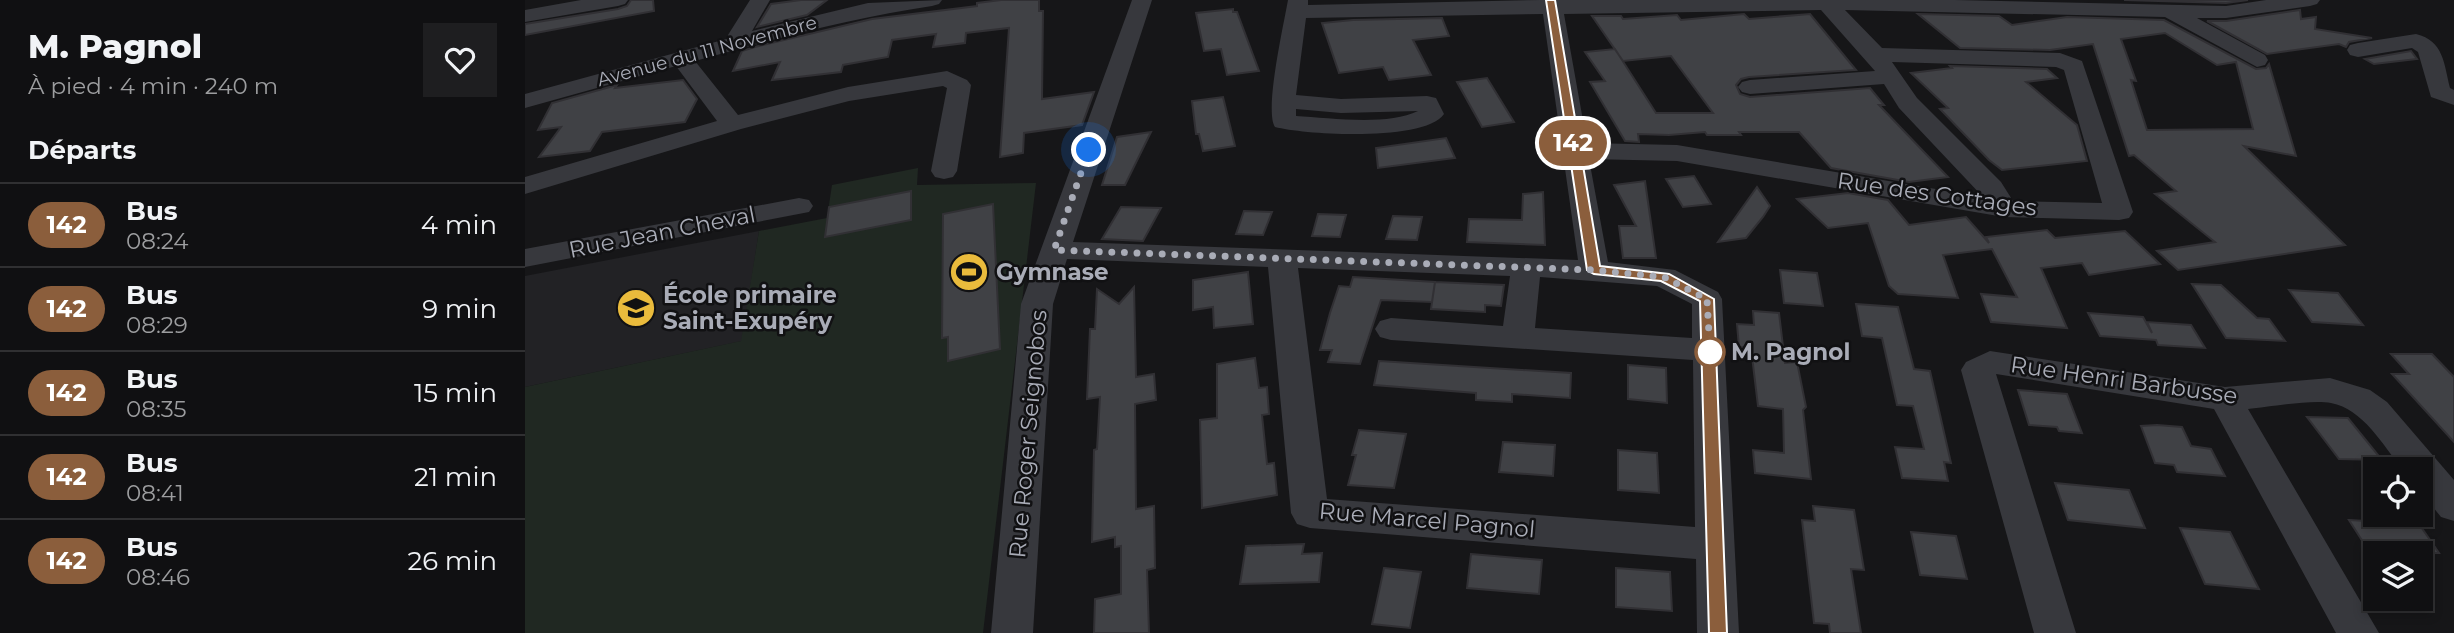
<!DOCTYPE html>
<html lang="fr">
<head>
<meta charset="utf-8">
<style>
	:root { --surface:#101012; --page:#1e1e20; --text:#f1f3f6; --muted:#9c9d9f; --line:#303032 }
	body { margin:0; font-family:Montserrat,sans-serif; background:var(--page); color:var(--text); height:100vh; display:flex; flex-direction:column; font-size:26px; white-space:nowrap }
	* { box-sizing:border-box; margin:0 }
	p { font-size:23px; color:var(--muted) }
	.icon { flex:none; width:38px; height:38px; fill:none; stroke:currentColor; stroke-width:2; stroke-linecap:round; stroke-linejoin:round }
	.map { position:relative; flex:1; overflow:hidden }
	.details { display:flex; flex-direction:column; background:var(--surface); width:525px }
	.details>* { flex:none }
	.badge { padding:0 14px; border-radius:23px; font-size:24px; line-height:46px }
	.controls { position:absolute; left:1838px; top:457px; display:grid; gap:14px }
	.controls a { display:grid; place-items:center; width:70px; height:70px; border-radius:0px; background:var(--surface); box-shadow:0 4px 10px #0003,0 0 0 2px var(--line); font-size:35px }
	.you { position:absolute; width:35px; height:35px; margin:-18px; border:5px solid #fff; border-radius:50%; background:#1a73e8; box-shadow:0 0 0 10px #1a73e833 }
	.map>.badge { position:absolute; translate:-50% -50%; box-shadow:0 0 0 4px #fff }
	h2 { padding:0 28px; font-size:26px; line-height:63px }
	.round { display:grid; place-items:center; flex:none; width:74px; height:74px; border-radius:0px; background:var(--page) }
	.head { display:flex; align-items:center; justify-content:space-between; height:119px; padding:0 28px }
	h1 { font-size:33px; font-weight:800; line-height:52px }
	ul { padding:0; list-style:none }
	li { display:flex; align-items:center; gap:21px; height:84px; padding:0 28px; border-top:2px solid var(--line) }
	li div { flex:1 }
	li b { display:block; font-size:26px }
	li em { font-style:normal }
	li .badge { min-width:77px; font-weight:700; text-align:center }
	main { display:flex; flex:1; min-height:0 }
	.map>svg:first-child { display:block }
	.built { fill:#222225 }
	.green { fill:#202822 }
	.building { fill:#404145; stroke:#313034; stroke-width:2; fill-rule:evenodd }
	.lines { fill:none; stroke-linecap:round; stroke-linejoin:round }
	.minor { fill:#37383d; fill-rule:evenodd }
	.line { fill:#8b5e3c; stroke:#fff; stroke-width:2 }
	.walk { stroke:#a9acb7; stroke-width:7; stroke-dasharray:0 12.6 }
	.stop-dot { fill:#fff; stroke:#8b5e3c; stroke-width:3.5 }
	.labels { text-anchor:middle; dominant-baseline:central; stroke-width:5; stroke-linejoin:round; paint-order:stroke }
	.far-street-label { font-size:19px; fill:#a9acb7; stroke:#111113 }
	.street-label { font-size:23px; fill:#a9acb7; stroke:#111113 }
	.poi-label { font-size:23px; font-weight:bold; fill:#a9acb7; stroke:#111113; text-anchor:start }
	.stop-label { font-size:23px; font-weight:bold; fill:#a9acb7; stroke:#111113; text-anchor:start }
</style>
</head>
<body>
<main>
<section class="details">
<div class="head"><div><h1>M. Pagnol</h1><p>À pied · 4 min · 240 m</p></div><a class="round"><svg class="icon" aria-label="heart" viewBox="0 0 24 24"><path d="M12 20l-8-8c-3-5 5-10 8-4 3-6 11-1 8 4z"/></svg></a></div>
<h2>Départs</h2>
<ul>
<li><span class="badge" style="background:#8b5e3c;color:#fff">142</span><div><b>Bus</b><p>08:24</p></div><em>4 min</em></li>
<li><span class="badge" style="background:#8b5e3c;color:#fff">142</span><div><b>Bus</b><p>08:29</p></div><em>9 min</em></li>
<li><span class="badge" style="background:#8b5e3c;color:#fff">142</span><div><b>Bus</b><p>08:35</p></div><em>15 min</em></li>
<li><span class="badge" style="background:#8b5e3c;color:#fff">142</span><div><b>Bus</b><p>08:41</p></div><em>21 min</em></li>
<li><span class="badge" style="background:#8b5e3c;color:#fff">142</span><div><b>Bus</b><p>08:46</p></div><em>26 min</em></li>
</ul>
</section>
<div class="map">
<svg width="1929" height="633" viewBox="0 0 1929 633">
	<rect width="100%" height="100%" fill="#161618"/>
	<path class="built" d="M234,231l-17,110 -217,46v-111z"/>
	<path class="green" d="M393,168l-1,17 119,-2 -53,450h-458v-246l216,-46 18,-110 68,-13 5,-33z"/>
	<path class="building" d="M106,0h22l1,11 -129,24v-11l93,-15 9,-3z
		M276,0h26l-20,15 -50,12 14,-23z
		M476,0h38v11h4l-1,88 52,-7 -12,33 -58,8 -1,20 -23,4 9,-129 -43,5 -1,10 -32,4 3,-13 -44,6 -4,17 -45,8 -2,7 -69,8 8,-18 -47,9 9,-20 13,-4 117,-28 105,-13v-3z
		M1599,0h124l-22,3z
		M708,9v3h4l22,59 -32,4 -6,-26 -17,2 -8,-38z
		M1775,10l1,9 15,-2 -1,12 57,9 -23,4 -3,5 -7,-3 -72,10 -60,-33h19z
		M1219,14l5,5 61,-5 46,56 -107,7 -8,2 -5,6 4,9 10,3 120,-9 14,17h-5l69,72 -39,5 -78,-14 -32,-36h-60l2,3h-34l-2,-3 -36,3 -31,-1 1,8 -14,-1 -35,-59 15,-1 -20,-29 30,-3 41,64h57l-42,-57 -48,5 -31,-45h29l2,3 54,-4 4,5z
		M1393,14l81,2 13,9 55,-8 97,3 92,49 10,-1 3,-4 27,92 -52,-10 101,99 -167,25 -21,-19 58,-9 -60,-48 21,-3 -42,-36 -5,1 -36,-112 -43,6 -90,-2zM1640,33l52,32 19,-3 17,67 -106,1 -16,-50 5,1 -15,-42z
		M917,18l7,18 -36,4 18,35 -42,5 -6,-13 -44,6 -17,-50 31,-3z
		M1886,51l6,8 -43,5 -9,-5z
		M1425,66l97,3 10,9 -31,4 51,43 10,36 -85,9 -13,-10 -49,-51 8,-1 -37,-35 41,-5z
		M962,78l27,44 -32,5 -25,-45z
		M158,80l14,19 -12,23 -83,10 -12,19 -51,6 22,-30 -23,3 14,-27 65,-18 -2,3z
		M698,97l12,49 -32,5 -4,-17h-3l-4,-33z
		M626,132l-26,53h-23l15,-48z
		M921,138l9,20 -77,10 -2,-20z
		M1169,176l17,28 -28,3 -17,-28z
		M1120,181l11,77h-33l-4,-32h17l-22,-41z
		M1232,187l13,19 -7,11 -17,21 -28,4z
		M386,191v29l-86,17 4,-30z
		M1018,192l2,53 -78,-3 2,-23 53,1 1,-26z
		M1323,193l40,7 21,25 57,-8 23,26 -3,-6 61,-7 8,8 70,-7 35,33 -71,11 -7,-12 -41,5 26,60 -76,-6 -10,-28 36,3 -25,-48 -49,6 15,43 -60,-4 -9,-8 -21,-63 -40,5 -31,-29z
		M468,204l7,145 -52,12v-24l-6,1 1,-124z
		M596,207l40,1 -18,33 -41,-2z
		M719,211l28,1 -9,23 -27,-1z
		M793,214l28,1 -6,22 -28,-1z
		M868,216l29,1 -5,23 -31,-1z
		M1255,270l37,3 6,33 -39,-3z
		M723,272l5,52 -39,4 -1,-21 -20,3v-30z
		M828,277l82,5 -3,20 -51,-2 -21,64 -32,-2 4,-12h-12l10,-37 9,-27 11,1z
		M910,282l69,3 -3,21 -16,-1v7l-54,-3z
		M1667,284l29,1 36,33 12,1 16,22 -59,-3z
		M609,287l2,90 18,-3 2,26 -21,4 1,105 18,-3 1,62 -8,2 2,63h-55l1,-34 26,-5v-48l-6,1v-10l-23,5 2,-92 3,-1 3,-52 -13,2 3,-70h5l2,-40 22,15z
		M1764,290l49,3 25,32 -51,-3z
		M1331,304l42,3 16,62 16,2 21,92 -7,-1 4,19 -46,-3 -7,-31 29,2 -11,-43 -16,-1 -15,-67 -20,-2z
		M1228,311l26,2 6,50 12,-1 9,45 -3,3 8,69 -56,-6 -2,-23 31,3 -1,-44 -25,-3 -7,-58 -12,-1 -2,-23 17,1z
		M1563,313l55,4 9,16 -5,-11 44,3 14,23 -47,-3 -2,-5 -56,-4z
		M1866,354h41l22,23v65l-62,-68h17z
		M730,358l4,30 8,-1 2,27 -7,1 5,49 7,-1 3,32 -75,13 -2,-88 17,-2v-54z
		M854,361l192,12 -1,25 -58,-4v8l-36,-2v-7l-102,-8z
		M1103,365l38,3 1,35 -39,-4z
		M1493,390l49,4 15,39 -23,-2 -2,-4 -28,-2z
		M1782,417l41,1 34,42 -43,-1z
		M1632,425l25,2 9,19 20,3 14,27 -48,-4 -3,-7 -19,-2 -14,-37z
		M834,430l47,4 -12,54 -46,-3 8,-30h-4z
		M978,442l52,3 -2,31 -54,-4z
		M1093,450l39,3 2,40 -41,-3z
		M1530,483l74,7 16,38 -77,-8z
		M1288,506l41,4 10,60 -13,-1 10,64h-31l-1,-9 -15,-1 -12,-103 13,1z
		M1824,520l70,4 20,29h-69z
		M1655,528l50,4 29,57 -54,-5z
		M1386,532l45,4 11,43 -47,-4z
		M779,544l-2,10 20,-1 -3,29 -79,2 6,-38z
		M946,554l71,6 -3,34 -72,-6z
		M859,568l37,4 -11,56 -38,-4z
		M1091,568l54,4 2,39 -56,-4z"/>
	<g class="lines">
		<path class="minor" d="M56,0h47l-3,4 -7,2 -93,16v-12z
			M225,0h20l-18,31 116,-28 74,-3 -3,4 -7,2c-81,12 -158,33 -237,55l43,54 110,-28 99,-16 20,9 4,5 -14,86 -4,6 -9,2 -9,-2 -4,-6 16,-83 -4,-2 -94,15 -108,28 -216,65v-17l192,-56 -41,-55 -151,42v-14l205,-56 -2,-3z
			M607,0h20l-79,242 505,18 -35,-246 -237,4 -10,77 45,4 86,-3 9,2 8,16c-19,28 -138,21 -169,13 -11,-16 9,-104 13,-127h20v5l233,-5h414l271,6 40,-6h54l-3,4 -7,2 -84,12h-29l68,37 3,5 -3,5 -8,2 -92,-50 -320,-7 37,38 178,5 22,8 51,151 -4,6 -10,2 -115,-3 -327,-56 -88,-2 19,103 67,8 43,22 4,7 17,334h-42l-1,-74 -386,-31 -13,-4 -6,-11 -23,-246 -201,-8 -14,45 -20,329h-42l30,-329zM1296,10l54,61 -125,9 -8,2 -4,5 4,5 8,2 134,-10 15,24 84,89 -306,-52 -90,-2 -23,-129zM1367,62l164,5 8,3 38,133 -89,-2 -12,-19 -84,-84zM771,109l45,4 77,-2c-30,15 -88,7 -122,5zM773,268l212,8 -7,50 -112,-8 -11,3 -5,8 5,8 11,3 302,20 2,167 -368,-28zM1015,277l117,9 35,18v34l-157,-10z
			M1891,34c28,7 28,30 34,54l4,2v15l-23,-8 -13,-45 -6,-4 -54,9 -8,-2 -3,-5 3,-5 8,-2z
			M274,198l10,2 4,6 -4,6 -284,55v-18z
			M1465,351l235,36 105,-9 40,12 17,12 67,78v41l-13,-4 -21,-26v-22h-18c-19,-24 -39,-60 -71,-66 -19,-4 -62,4 -83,6l131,224h-43l-122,-224 -218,-35 80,259h-42l-73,-263 5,-8z"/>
	</g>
	<path class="line" d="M1021,0h9l45,266 69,8 45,25 13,334h-18l-9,-332 -39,-20 -67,-7 -7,-4z"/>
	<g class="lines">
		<path class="walk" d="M564,150l-35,100 540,20 70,7 43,22 3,53"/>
	</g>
	<defs>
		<g id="stadium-disc" transform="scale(2.0125)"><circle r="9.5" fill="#eabb3c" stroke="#111113"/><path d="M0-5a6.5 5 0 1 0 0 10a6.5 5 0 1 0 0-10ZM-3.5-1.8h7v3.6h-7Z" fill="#111"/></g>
		<g id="school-disc" transform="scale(2.0125)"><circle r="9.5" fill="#eabb3c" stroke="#111113"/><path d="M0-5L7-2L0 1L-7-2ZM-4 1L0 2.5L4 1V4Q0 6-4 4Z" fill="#111"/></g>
	</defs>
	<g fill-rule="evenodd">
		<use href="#stadium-disc" x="444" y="272"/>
		<use href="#school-disc" x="111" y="308"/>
	</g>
	<circle class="stop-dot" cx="1185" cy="352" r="14"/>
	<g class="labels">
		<g class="far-street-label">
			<text transform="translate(182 51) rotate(-15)">Avenue du 11 Novembre</text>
		</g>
		<g class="street-label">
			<text transform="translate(1412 194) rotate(8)">Rue des Cottages</text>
			<text transform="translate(137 232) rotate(-11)">Rue Jean Cheval</text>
			<text transform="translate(1599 380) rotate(8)">Rue Henri Barbusse</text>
			<text transform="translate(503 434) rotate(-85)">Rue Roger Seignobos</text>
			<text transform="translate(902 520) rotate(5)">Rue Marcel Pagnol</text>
		</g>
		<g class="poi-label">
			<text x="471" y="272">Gymnase</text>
			<text x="138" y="295">École primaire<tspan x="138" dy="26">Saint-Exupéry</tspan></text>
		</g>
		<g class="stop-label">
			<text x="1206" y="352">M. Pagnol</text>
		</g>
	</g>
</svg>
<div class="controls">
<a><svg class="icon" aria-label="locate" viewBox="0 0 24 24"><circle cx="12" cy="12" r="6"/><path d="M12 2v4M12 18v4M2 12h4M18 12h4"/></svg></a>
<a><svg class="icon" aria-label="layers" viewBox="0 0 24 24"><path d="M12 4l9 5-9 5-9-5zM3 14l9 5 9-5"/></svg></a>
</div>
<div class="you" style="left:564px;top:150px"></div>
<b class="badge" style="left:1048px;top:143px;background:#8b5e3c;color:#fff">142</b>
</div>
</main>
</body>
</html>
